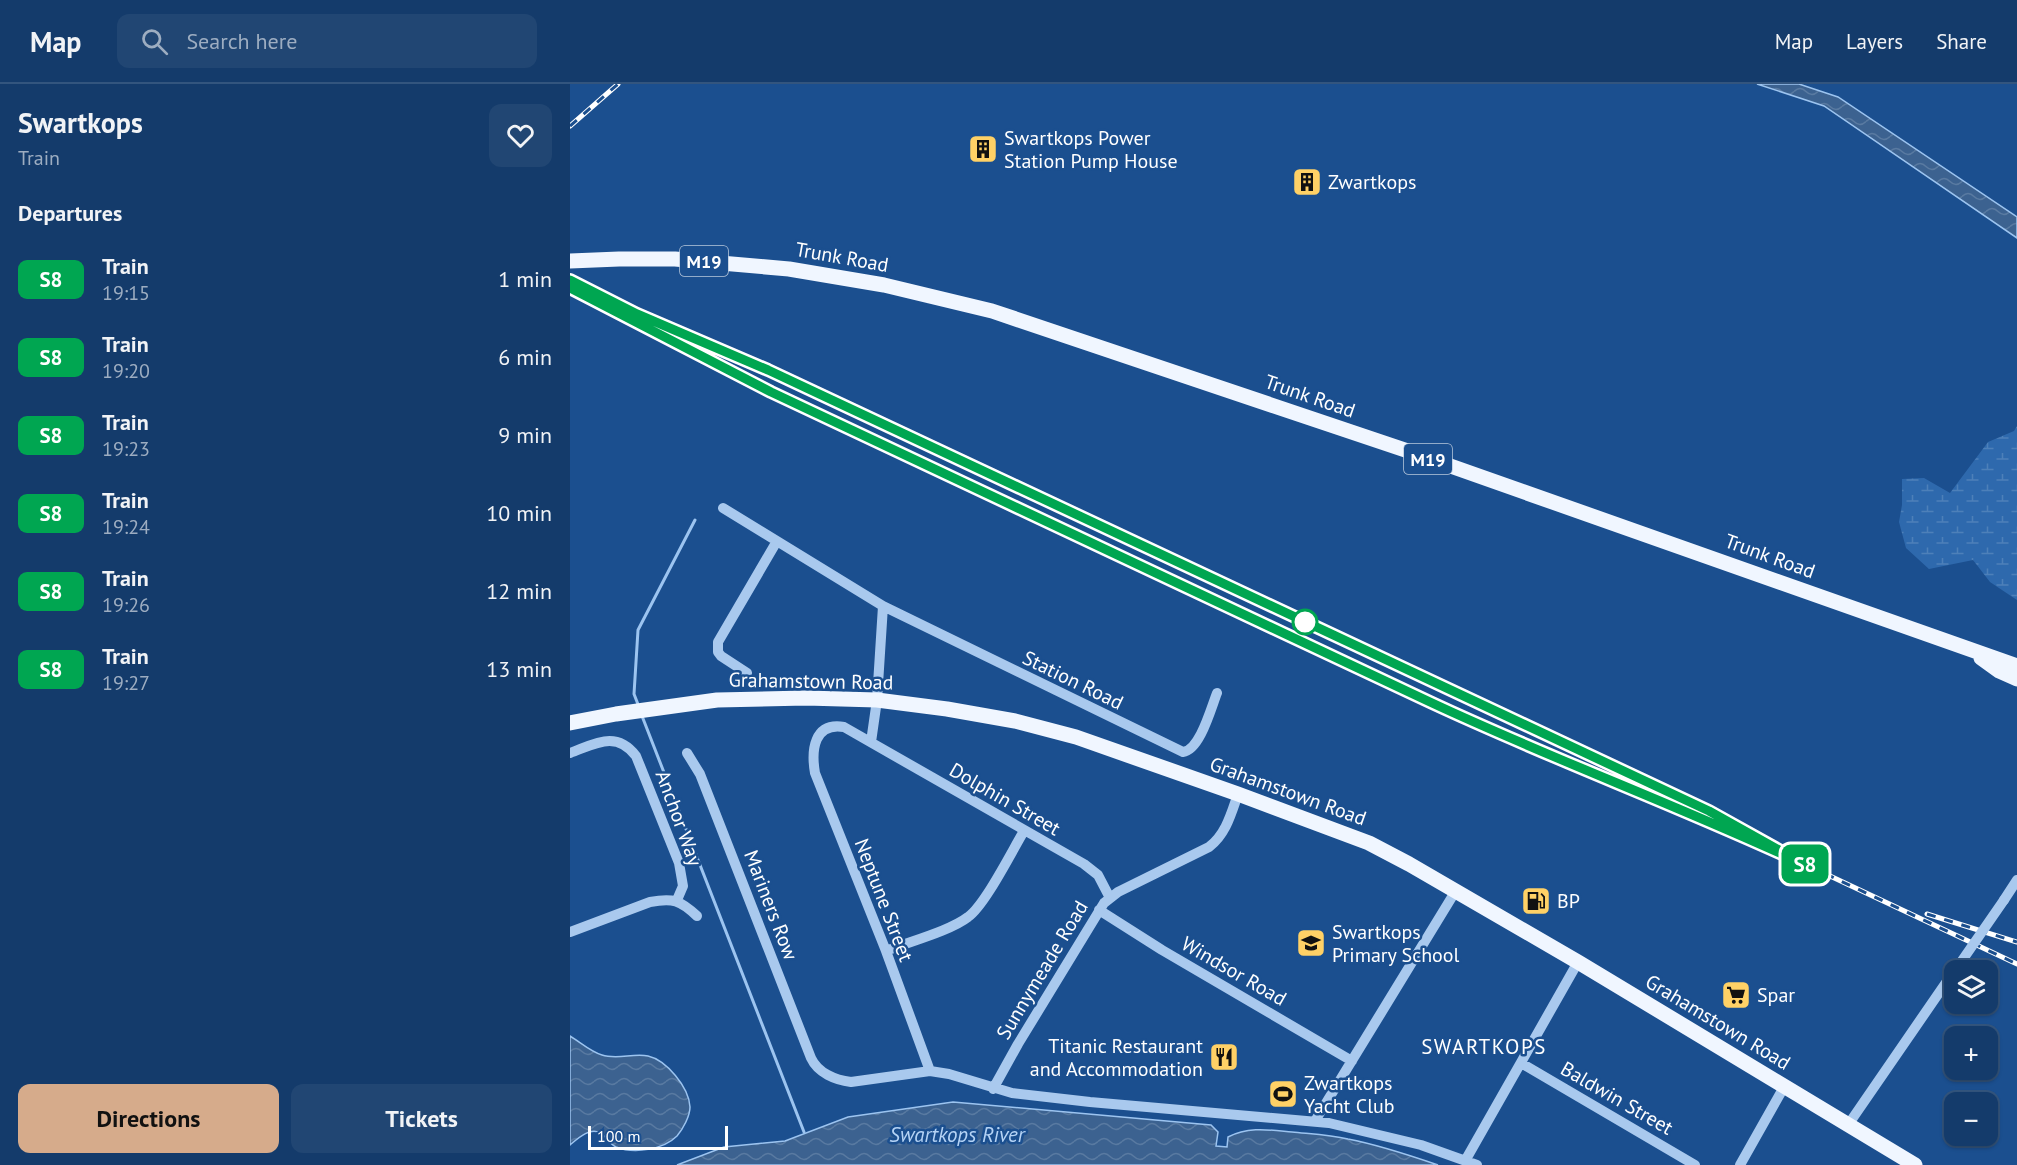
<!DOCTYPE html>
<html lang="en">
<head>
<meta charset="utf-8">
<style>
	:root { --surface:#143b6b; --page:#214673; --text:#f1f3f6; --muted:#9dadc1; --line:#33557e; --accent:#d6ab8b }
	body { margin:0; font-family:"PT Sans",sans-serif; background:var(--page); color:var(--text); height:100vh; display:flex; flex-direction:column; font-size:22px; white-space:nowrap }
	* { box-sizing:border-box; margin:0 }
	p { font-size:20px; color:var(--muted) }
	.icon { flex:none; width:33px; height:33px; fill:none; stroke:currentColor; stroke-width:2; stroke-linecap:round; stroke-linejoin:round }
	.map { position:relative; flex:1; overflow:hidden }
	.details { display:flex; flex-direction:column; background:var(--surface); width:570px }
	.details>* { flex:none }
	.badge { padding:0 12px; border-radius:9px; font-size:21px; line-height:39px }
	.controls { position:absolute; left:1374px; top:876px; display:grid; gap:12px }
	.controls a { display:grid; place-items:center; width:54px; height:54px; border-radius:12px; background:var(--surface); box-shadow:0 2px 4px #0004,0 0 0 2px var(--line); font-size:30px }
	.scale { position:absolute; left:18px; bottom:15px; width:140px; box-sizing:border-box; padding-left:6px; border:3px solid #fff; border-top:0; font-size:16px; line-height:21px; white-space:nowrap; color:#fff; -webkit-text-stroke:4px #1b4f8f; paint-order:stroke }
	.map>.badge { position:absolute; translate:-50% -50%; box-shadow:0 0 0 3px #fff }
	h2 { padding:0 18px; font-size:22px; line-height:54px }
	.round { display:grid; place-items:center; flex:none; width:63px; height:63px; border-radius:12px; background:var(--page) }
	.head { display:flex; align-items:center; justify-content:space-between; height:102px; padding:0 18px }
	h1 { font-size:28px; font-weight:600; line-height:45px }
	.primary-button { display:flex; gap:12px; margin-top:auto; padding:12px 18px }
	.primary-button a { flex:1; height:69px; border-radius:12px; background:var(--accent); color:#111; font-size:24px; font-weight:600; line-height:69px; text-align:center }
	.primary-button a+a { background:var(--page); color:var(--text) }
	ul { padding:0; list-style:none }
	li { display:flex; align-items:center; gap:18px; height:78px; padding:0 18px }
	li div { flex:1 }
	li b { display:block; font-size:22px }
	li em { font-style:normal }
	li .badge { min-width:66px; font-weight:700; text-align:center }
	header { display:flex; align-items:center; gap:36px; box-sizing:border-box; height:84px; padding:0 30px; background:var(--surface); border-bottom:2px solid var(--line) }
	header strong { font-size:28px }
	nav { display:flex; gap:33px; margin-inline-start:auto; font-size:21px }
	.search { width:420px; height:54px; background:var(--page); display:flex; align-items:center; gap:15px; box-sizing:border-box; padding:0 21px; border-radius:12px; color:var(--muted); font-size:22px }
	main { display:flex; flex:1; min-height:0 }
	.map>svg:first-child { display:block }
	.wetland { fill:url(#wetland-marsh) }
	.water { fill:url(#water-waves); stroke:#9cc4f0; stroke-width:1.5 }
	.lines { fill:none; stroke-linecap:round; stroke-linejoin:round }
	.stream { stroke:#9cc4f0; stroke-width:3 }
	.minor { stroke:#a9c9ee; stroke-width:10 }
	.major { stroke:#f0f6ff; stroke-width:15 }
	.rail-casing { stroke:#fff; stroke-width:5 }
	.rail { stroke:#1b4f8f; stroke-width:3; stroke-dasharray:9; stroke-linecap:butt }
	.minor-bridge { stroke:#a9c9ee; stroke-width:10 }
	.line-casing { stroke:#fff; stroke-width:14 }
	.line { stroke:#00a651; stroke-width:9 }
	.stop-dot { fill:#fff; stroke:#00a651; stroke-width:3 }
	.labels { text-anchor:middle; dominant-baseline:central; stroke-width:5; stroke-linejoin:round; paint-order:stroke }
	.shield { fill:#1b4f8f; stroke:#bbcadd; stroke-width:1.5 }
	.shield-label { font-size:18px; font-weight:bold; fill:#fff }
	.poi-label { font-size:20px; fill:#fff; stroke:#1b4f8f; text-anchor:start }
	.street-label { font-size:20px; fill:#fff; stroke:#1b4f8f }
	.neighbourhood-label { font-size:21px; letter-spacing:1.5px; fill:#fff; stroke:#1b4f8f }
	.water-label { font-size:21px; font-style:italic; fill:#b5d3f5; stroke:#1b4f8f }
</style>
</head>
<body>
<header>
<strong>Map</strong>
<div class="search"><svg class="icon" aria-label="search" viewBox="0 0 24 24"><circle cx="10" cy="10" r="6"/><path d="M15 15l6 6"/></svg>Search here</div>
<nav><a>Map</a><a>Layers</a><a>Share</a></nav>
</header>
<main>
<section class="details">
<div class="head"><div><h1>Swartkops</h1><p>Train</p></div><a class="round"><svg class="icon" aria-label="heart" viewBox="0 0 24 24"><path d="M12 20l-8-8c-3-5 5-10 8-4 3-6 11-1 8 4z"/></svg></a></div>
<h2>Departures</h2>
<ul>
<li><span class="badge" style="background:#00a651;color:#fff">S8</span><div><b>Train</b><p>19:15</p></div><em>1 min</em></li>
<li><span class="badge" style="background:#00a651;color:#fff">S8</span><div><b>Train</b><p>19:20</p></div><em>6 min</em></li>
<li><span class="badge" style="background:#00a651;color:#fff">S8</span><div><b>Train</b><p>19:23</p></div><em>9 min</em></li>
<li><span class="badge" style="background:#00a651;color:#fff">S8</span><div><b>Train</b><p>19:24</p></div><em>10 min</em></li>
<li><span class="badge" style="background:#00a651;color:#fff">S8</span><div><b>Train</b><p>19:26</p></div><em>12 min</em></li>
<li><span class="badge" style="background:#00a651;color:#fff">S8</span><div><b>Train</b><p>19:27</p></div><em>13 min</em></li>
</ul>
<div class="primary-button"><a>Directions</a><a>Tickets</a></div>
</section>
<div class="map">
<svg width="1447" height="1081" viewBox="0 0 1447 1081">
	<defs>
		<pattern id="wetland-marsh" width="20" height="14" patternUnits="userSpaceOnUse" patternTransform="scale(1.5)"><rect width="20" height="14" fill="#2e69ad"/><path d="M1 5h8M5 5V1M11 12h8M15 12V8" fill="none" stroke="#4d80b9"/></pattern>
		<pattern id="water-waves" width="16" height="10" patternUnits="userSpaceOnUse" patternTransform="scale(1.5)"><rect width="16" height="10" fill="#3c6290"/><path d="M0 5q4-4 8 0t8 0" fill="none" stroke="#597aa1"/></pattern>
	</defs>
	<rect width="100%" height="100%" fill="#1b4f8f"/>
	<path class="wetland" d="M1447,342v174l-27,-18 -17,-22 -44,9 -23,-21 -7,-26 3,-17v-26l22,-1 26,15 38,-51 26,-11z"/>
	<path class="water" d="M1187,0h42l39,13 179,120v21l-193,-132z
		M0,952c10,6 21,16 32,19 15,5 31,-2 46,1 18,4 41,31 42,51 0,9 -7,22 -13,29 -14,14 -43,18 -61,11 -6,-3 -9,-9 -14,-13 -11,-8 -24,4 -32,11z
		M383,1018l258,23 7,7 -2,14 11,1 1,-10c21,-11 42,-7 64,-5 19,2 38,3 56,7 31,6 61,16 90,26h-761l47,-18 61,-6 63,-24z"/>
	<g class="lines">
		<path class="stream" d="M69,623l-5,-13 4,-64 57,-110
			M72,632l162,416"/>
		<path class="minor" d="M153,424l160,98 300,146c17,-2 28,-44 34,-59
			M177,589l-26,-17 -3,-4v-10l59,-101
			M301,658l6,-42 6,-94
			M0,669c25,-9 46,-23 66,3l43,107 4,23 -6,14
			M117,669l13,21 111,284c7,15 24,22 40,24l79,-11 19,3 63,19 78,9 239,21 92,22 56,20
			M1434,816l13,-20
			M529,826l63,40 190,111
			M0,848l80,-30c23,-4 30,-2 47,14
			M316,867c22,-9 64,-20 82,-34 17,-12 44,-66 56,-86
			M951,979l174,102
			M360,987l-44,-120 -71,-178c-4,-23 -1,-51 29,-46l240,137 14,11 12,23
			M423,1005l25,-45 86,-141 14,-11 91,-45c17,-13 22,-33 29,-53
			M745,1037l140,-229
			M1278,1041l106,-154
			M895,1077l113,-199
			M1170,1081l44,-78"/>
		<path class="major" d="M0,177l49,-2h56l114,10 95,16 108,26 416,140 609,215
			M1411,574l18,13 18,8
			M0,639l46,-9 101,-14 89,-2 71,2 70,9 68,12 61,16 162,57 131,49 40,21 169,98 337,203"/>
		<g class="rail-casing">
			<path id="rail" d="M0,42l48,-42
				M0,194l15,6
				M0,204l201,104 702,330 55,25 200,81 289,136
				M72,233l126,53 936,439
				M1357,830l90,28"/>
		</g>
		<use href="#rail" class="rail"/>
		<path class="minor-bridge" d="M1389,881l45,-65"/>
	</g>
	<g class="lines">
		<g class="line-casing">
			<path id="line" d="M0,196l67,34 131,56 941,441 97,54c-124,-58 -252,-105 -376,-163l-659,-310 -201,-104"/>
		</g>
		<use href="#line" class="line"/>
	</g>
	<defs>
		<g id="building-square" transform="scale(1.5)"><rect x="-9" y="-9" width="18" height="18" rx="4" fill="#ffd166" stroke="#1b4f8f"/><path d="M-4-6H4V6H1V3H-1V6H-4ZM-2.5-4.3h1.7v1.8h-1.7ZM.8-4.3h1.7v1.8H.8ZM-2.5-1h1.7V.8h-1.7ZM.8-1h1.7V.8H.8Z" fill="#111"/></g>
		<g id="fuel-square" transform="scale(1.5)"><rect x="-9" y="-9" width="18" height="18" rx="4" fill="#ffd166" stroke="#1b4f8f"/><path d="M-5.5-6h7V0h2V4h1.3V-2.5L3-4.5l.8-.8L6-3V5H2.5V1h-1V6h-7ZM-4.2-4.7v3.2H.2V-4.7Z" fill="#111"/></g>
		<g id="school-square" transform="scale(1.5)"><rect x="-9" y="-9" width="18" height="18" rx="4" fill="#ffd166" stroke="#1b4f8f"/><path d="M0-5L7-2L0 1L-7-2ZM-4 1L0 2.5L4 1V4Q0 6-4 4Z" fill="#111"/></g>
		<g id="supermarket-square" transform="scale(1.5)"><rect x="-9" y="-9" width="18" height="18" rx="4" fill="#ffd166" stroke="#1b4f8f"/><path d="M-6-5.5h2.5l.6 2H6L4.5 2H-2.5L-4.4-4H-6ZM-1.5 3.2a1.3 1.3 0 1 0 .1 0ZM3 3.2a1.3 1.3 0 1 0 .1 0Z" fill="#111"/></g>
		<g id="restaurant-square" transform="scale(1.5)"><rect x="-9" y="-9" width="18" height="18" rx="4" fill="#ffd166" stroke="#1b4f8f"/><path d="M-5-6h1v4h1v-4h1v4h1v-4h1v5L-1.5 .5V6h-2V.5L-5-1ZM5-6V6H3V1.5H1.5Q1.5-4 5-6Z" fill="#111"/></g>
		<g id="stadium-square" transform="scale(1.5)"><rect x="-9" y="-9" width="18" height="18" rx="4" fill="#ffd166" stroke="#1b4f8f"/><path d="M0-5a6.5 5 0 1 0 0 10a6.5 5 0 1 0 0-10ZM-3.5-1.8h7v3.6h-7Z" fill="#111"/></g>
	</defs>
	<g fill-rule="evenodd">
		<use href="#building-square" x="413" y="65"/>
		<use href="#building-square" x="737" y="98"/>
		<use href="#fuel-square" x="966" y="817"/>
		<use href="#school-square" x="741" y="859"/>
		<use href="#supermarket-square" x="1166" y="911"/>
		<use href="#restaurant-square" x="654" y="973"/>
		<use href="#stadium-square" x="713" y="1010"/>
	</g>
	<circle class="stop-dot" cx="735" cy="538" r="12"/>
	<g class="labels">
		<g class="shield">
			<rect x="110" y="162" width="48" height="30" rx="4.5"/>
			<rect x="834" y="360" width="48" height="30" rx="4.5"/>
		</g>
		<g class="shield-label">
			<text x="134" y="177">M19</text>
			<text x="858" y="375">M19</text>
		</g>
		<g class="poi-label">
			<text x="434" y="54">Swartkops Power<tspan x="434" dy="23">Station Pump House</tspan></text>
			<text x="758" y="98">Zwartkops</text>
			<text x="987" y="817">BP</text>
			<text x="762" y="848">Swartkops<tspan x="762" dy="23">Primary School</tspan></text>
			<text x="1187" y="911">Spar</text>
			<text x="633" y="962" text-anchor="end">Titanic Restaurant<tspan x="633" dy="23">and Accommodation</tspan></text>
			<text x="734" y="999">Zwartkops<tspan x="734" dy="23">Yacht Club</tspan></text>
		</g>
		<g class="street-label">
			<text transform="translate(272 173) rotate(10)">Trunk Road</text>
			<text transform="translate(740 312) rotate(19)">Trunk Road</text>
			<text transform="translate(1200 472) rotate(20)">Trunk Road</text>
			<text transform="translate(503 596) rotate(26)">Station Road</text>
			<text transform="translate(241 597) rotate(1)">Grahamstown Road</text>
			<text transform="translate(718 707) rotate(20)">Grahamstown Road</text>
			<text transform="translate(435 715) rotate(30)">Dolphin Street</text>
			<text transform="translate(109 734) rotate(70)">Anchor Way</text>
			<text transform="translate(314 816) rotate(69)">Neptune Street</text>
			<text transform="translate(201 821) rotate(69)">Mariners Row</text>
			<text transform="translate(472 886) rotate(-59)">Sunnymeade Road</text>
			<text transform="translate(664 887) rotate(30)">Windsor Road</text>
			<text transform="translate(1148 938) rotate(31)">Grahamstown Road</text>
			<text transform="translate(1047 1014) rotate(30)">Baldwin Street</text>
		</g>
		<g class="neighbourhood-label">
			<text x="914" y="962">SWARTKOPS</text>
		</g>
		<g class="water-label">
			<text x="387" y="1050">Swartkops River</text>
		</g>
	</g>
</svg>
<div class="controls">
<a><svg class="icon" aria-label="layers" viewBox="0 0 24 24"><path d="M12 4l9 5-9 5-9-5zM3 14l9 5 9-5"/></svg></a>
<a>+</a>
<a>−</a>
</div>
<div class="scale">100 m</div>
<b class="badge" style="left:1235px;top:780px;background:#00a651;color:#fff">S8</b>
</div>
</main>
</body>
</html>
